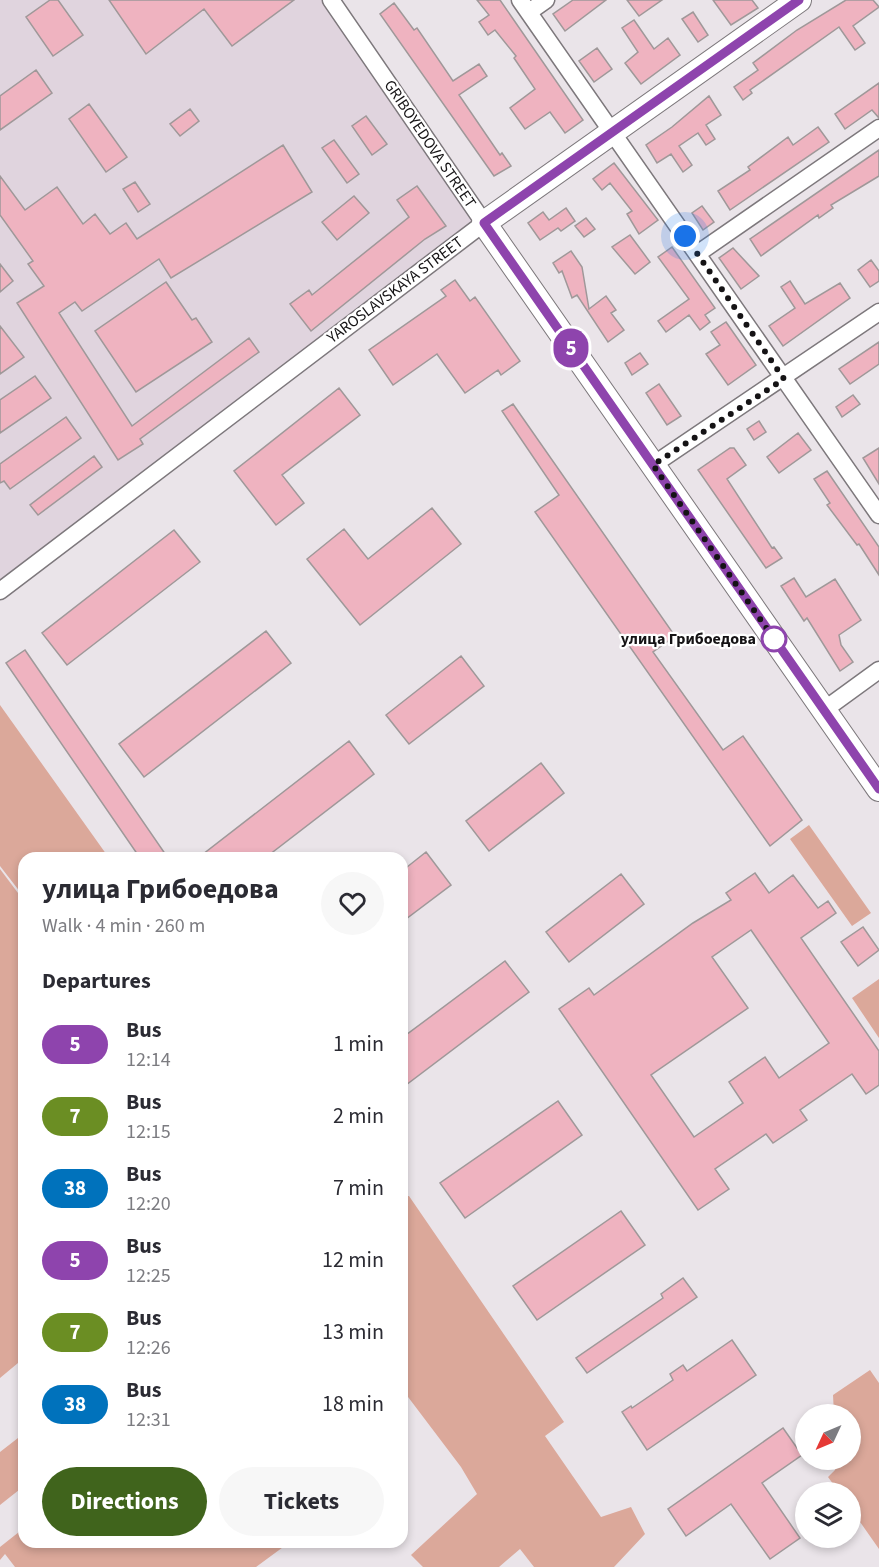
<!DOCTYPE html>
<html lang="en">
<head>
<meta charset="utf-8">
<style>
	:root { --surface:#fff; --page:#f7f7f7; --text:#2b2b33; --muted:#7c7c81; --accent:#40641c }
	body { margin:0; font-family:"Source Sans 3",sans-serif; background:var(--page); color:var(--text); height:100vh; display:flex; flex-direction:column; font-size:22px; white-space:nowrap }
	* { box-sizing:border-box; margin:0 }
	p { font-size:20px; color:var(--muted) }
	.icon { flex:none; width:33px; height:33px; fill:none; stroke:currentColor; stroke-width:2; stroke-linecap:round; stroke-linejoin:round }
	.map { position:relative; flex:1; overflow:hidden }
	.drawer { position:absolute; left:18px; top:852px; width:390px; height:696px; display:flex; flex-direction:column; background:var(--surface); border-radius:18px; box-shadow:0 3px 9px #0003 }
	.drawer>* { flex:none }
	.badge { padding:0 12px; border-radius:20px; font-size:21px; line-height:39px }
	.needle { width:39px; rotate:226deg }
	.fabs { position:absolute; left:795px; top:1404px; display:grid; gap:12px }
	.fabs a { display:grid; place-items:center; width:66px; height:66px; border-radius:50%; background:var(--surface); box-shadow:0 3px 9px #0003; font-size:30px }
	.you { position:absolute; width:30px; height:30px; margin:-15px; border:4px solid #fff; border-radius:50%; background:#1a73e8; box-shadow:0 0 0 9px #1a73e833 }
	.map>.badge { position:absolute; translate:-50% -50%; box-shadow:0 0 0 3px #fff }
	h2 { padding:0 24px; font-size:22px; line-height:54px }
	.round { display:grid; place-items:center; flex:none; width:63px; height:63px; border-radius:32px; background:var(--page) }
	.head { display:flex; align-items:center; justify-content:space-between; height:102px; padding:0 24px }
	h1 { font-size:28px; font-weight:700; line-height:45px }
	.primary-button { display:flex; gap:12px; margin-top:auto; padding:12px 24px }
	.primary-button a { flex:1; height:69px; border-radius:36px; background:var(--accent); color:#fff; font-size:24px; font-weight:700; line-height:69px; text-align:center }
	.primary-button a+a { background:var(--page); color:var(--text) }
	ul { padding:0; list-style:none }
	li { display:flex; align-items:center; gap:18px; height:72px; padding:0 24px }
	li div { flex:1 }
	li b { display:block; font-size:22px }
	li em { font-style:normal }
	li .badge { min-width:66px; font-weight:700; text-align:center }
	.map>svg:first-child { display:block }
	.built { fill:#e0d4de }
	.green { fill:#dba89a }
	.building { fill:#efb3c0; stroke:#9f9899; stroke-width:1.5; fill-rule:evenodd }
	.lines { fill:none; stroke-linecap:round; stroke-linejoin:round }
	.street-casing { stroke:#7d787c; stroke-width:19 }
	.secondary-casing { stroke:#7d787c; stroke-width:26 }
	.street { stroke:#fff; stroke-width:16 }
	.secondary { stroke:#fff; stroke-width:24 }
	.line-casing { stroke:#fff; stroke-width:14 }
	.line { stroke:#8e44ad; stroke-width:9 }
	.walk { stroke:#151315; stroke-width:6; stroke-dasharray:0 10.8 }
	.stop-dot { fill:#fff; stroke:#8e44ad; stroke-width:3 }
	.labels { text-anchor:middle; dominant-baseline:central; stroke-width:4.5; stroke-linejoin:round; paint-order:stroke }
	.street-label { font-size:16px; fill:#151315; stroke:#fff }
	.stop-label { font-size:16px; font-weight:bold; fill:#151315; stroke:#fff; text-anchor:end }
</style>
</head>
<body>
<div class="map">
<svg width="879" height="1567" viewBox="0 0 879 1567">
	<rect width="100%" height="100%" fill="#eae4e9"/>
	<path class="built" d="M0,0h339l152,216 -491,364z"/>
	<path class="green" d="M0,705l109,153h-85v39l-24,-31z
		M809,825l62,88 -19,13 -62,-87z
		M0,869l24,32v457l-24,20z
		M879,979v59l-27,-40z
		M402,1196h7l155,226 -19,14 56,81 30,-10 14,27 -31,33h-80l-14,-18 -21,18h-76l-12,-12 66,-61 -16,-27 -59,-78z
		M870,1370l9,13v166l-28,-40 -1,-17h-11l-11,-15 7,-7v-10h15v-46h-16l-1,-19z
		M18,1438l6,8v40l-24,19v-53z
		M24,1528v14h266l-34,25h-241l-10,-13 -5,6v-13z"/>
	<path class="building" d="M50,0h8l25,35 -30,21 -27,-39z
		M109,0h185l-62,46 -28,-37 -58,45z
		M477,0h23l83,120 -18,13 -15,-21 -25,17 -15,-21 25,-19 -21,-31 2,-2 -21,-26 -7,5 -9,-13 10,-7z
		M573,0h33l-41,31 -12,-17z
		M627,0h35l-23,16z
		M713,0h39l6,8 -27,17z
		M846,0h27l6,7 -26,19 12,17 -10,7 -16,-23 -89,63 2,3 -9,7 -9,-13 24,-17 -5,-7 44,-33z
		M394,3l20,27 3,-2 36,53 26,-17 8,12 -28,19 41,60 2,-2 9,13 -17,10 -114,-162z
		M693,12l15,23 -10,7 -16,-23z
		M634,20l20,29 14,-11 12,17 -39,29 -16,-21 13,-11 -16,-24z
		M597,48l15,21 -18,13 -15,-21z
		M36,70l16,23 -52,37v-34z
		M879,83v35l-7,-8 -27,19 -10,-15z
		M709,96l12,19 -15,10 9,14 -9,6 -8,-12 -19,13 13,19 -9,7 -12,-18 -14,9 -11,-18 26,-18z
		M89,104l38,53 -21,15 -37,-53z
		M190,109l9,12 -19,15 -10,-12z
		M366,116l21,28 -15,11 -20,-29z
		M818,127l11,15 -99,68 -12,-19 32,-21 -2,-3 40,-30 5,8z
		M334,140l25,34 -12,9 -25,-35z
		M283,145l29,47 -141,86 -12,-19 -77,52 -7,-9 -16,11 73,113 117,-88 10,14 -119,87 3,5 -25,16 -101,-157 27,-17 -16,-22 5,-3 -33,-46v-39l25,34 32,-23 26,37 12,-10 15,20 16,-11 11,16z
		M879,150v26l-48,29 2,3 -14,10 -1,-3 -57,41 -11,-17z
		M614,163l44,57 -19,14 -12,-20 5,-3 -22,-28 -8,7 -9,-11z
		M135,182l15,22 -12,8 -15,-23z
		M417,186l29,40 -21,13 -114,92 -21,-27 19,-14 3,5 97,-78 -12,-17z
		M354,196l15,17 -32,27 -15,-18z
		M702,206l12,16 -11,8 -11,-17z
		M566,208l9,13 -14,10 -3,-3 -18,12 -12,-17 15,-11 6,8z
		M586,218l9,11 -11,8 -9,-11z
		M630,235l20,27 -15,12 -23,-27z
		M672,247l43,61 -10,7 5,7 -10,8 -11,-15 -23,17 -8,-11 31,-22 -31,-42z
		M733,248l26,28 -18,13 -22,-31z
		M571,251l11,16 7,42 17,-13 10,14 -5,3 13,17 -16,12 -31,-47 -5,3 -10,-27 -3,2 -6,-10z
		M871,260l8,11v10l-9,6 -12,-17z
		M0,264l13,17 -13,11z
		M455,280l15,21 5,-4 45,64 -19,14 -3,-5 -33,23 -28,-39 -44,31 -24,-35 77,-54 -5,-6z
		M790,281l15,23 35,-21 10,15 -67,48 -14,-20 26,-18 -14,-21z
		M166,282l26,38 4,-2 16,24 -76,50 -41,-61z
		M726,322l30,43 -28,20 -22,-31 14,-9 -9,-13z
		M0,326l24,31 -24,17z
		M879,342v22l-29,20 -11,-15z
		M640,353l8,11 -16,11 -7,-12z
		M35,376l16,22 -51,35v-33z
		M659,384l22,32 -14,9 -21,-32z
		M339,388l21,27 -78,60 22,28 -28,22 -42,-54z
		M853,395l7,9 -18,13 -6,-10z
		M513,404l162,232 -22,16 70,98 20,-14 59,84 -32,26 -235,-334 24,-17 -57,-84z
		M66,417l15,21 -71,51 -6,-8 -4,2v-19z
		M759,421l7,11 -12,8 -7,-11z
		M798,433l13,17 -32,23 -12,-16z
		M730,448h4l12,17 -19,14 45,69 2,-1 8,11 -16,10 -68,-98z
		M879,448v36l-16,-26z
		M94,456l8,11 -64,48 -8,-10z
		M827,471l52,76v28l-20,-31 -2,1 -30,-40 3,-2 -16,-24z
		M432,508l29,36 -101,81 -53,-66 37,-30 24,30z
		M174,530l26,32 -133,103 -25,-32z
		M794,578l12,19 29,-18 26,41 -22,15 2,10 12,17 -13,9 -33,-53 -3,3 -23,-35z
		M266,631l25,32 -147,114 -25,-33z
		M25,650l143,208h-28l-134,-195z
		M461,656l23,30 -75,58 -23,-29z
		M349,741l25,33 -109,84h-67z
		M541,763l23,30 -75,58 -23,-30z
		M426,852l25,33 -49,37v-51z
		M755,873l14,20 24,-18 25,33 10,-7 8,12 -35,25 78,113v34l-13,9 -14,-20 -52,36 7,10 -34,23 -7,-9 -51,35 14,20 -31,21 -139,-201 30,-21 5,7 99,-72 38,-23 -5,-7zM751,930l78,113 -50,35 -14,-21 -36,25 14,21 -49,34 -43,-62 97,-67 -36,-51z
		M621,874l23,30 -75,58 -23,-30z
		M863,927l16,23 -21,16 -17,-24z
		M505,961l24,31 -127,96v-50z
		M558,1101l24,34 -117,83 -25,-35z
		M621,1211l24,34 -108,75 -24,-34z
		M683,1278l14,19 -110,76 -11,-15 87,-60 -2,-4z
		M732,1340l24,35 -109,75 -25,-38 9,-6 1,2 41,-28 -3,-6 13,-9 4,6z
		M783,1428l19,27 -40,28 38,55 -30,21 -39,-55 -45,32 -18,-27z"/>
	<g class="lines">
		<g class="street-casing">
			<path id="street" d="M520,0l359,515
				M529,12l17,-12
				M697,254l182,-126
				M653,465l226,-153
				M0,591l484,-368 -153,-223
				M824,710l55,-40"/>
		</g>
		<g class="secondary-casing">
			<path id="secondary" d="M799,0l-315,223 395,566"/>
		</g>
		<use href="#street" class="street"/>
		<use href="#secondary" class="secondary"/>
	</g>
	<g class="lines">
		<g class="line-casing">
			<path id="line" d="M799,0l-315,223 395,566"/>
		</g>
		<use href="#line" class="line"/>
		<path class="walk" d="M685,236l99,143 -131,86 121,174"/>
	</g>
	<circle class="stop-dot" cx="774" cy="639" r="12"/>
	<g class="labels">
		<g class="street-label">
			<text transform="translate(430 144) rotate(56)">GRIBOYEDOVA STREET</text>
			<text transform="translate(395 290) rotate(-37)">YAROSLAVSKAYA STREET</text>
		</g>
		<g class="stop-label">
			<text x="756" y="639">улица Грибоедова</text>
		</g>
	</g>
</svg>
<div class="fabs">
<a><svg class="needle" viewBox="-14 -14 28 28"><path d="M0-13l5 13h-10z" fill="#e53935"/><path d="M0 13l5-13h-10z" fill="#7c7c81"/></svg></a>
<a><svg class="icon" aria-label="layers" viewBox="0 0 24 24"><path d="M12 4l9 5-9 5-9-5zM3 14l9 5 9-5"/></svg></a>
</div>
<div class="you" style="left:685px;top:236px"></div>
<b class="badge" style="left:571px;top:348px;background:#8e44ad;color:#fff">5</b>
<section class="drawer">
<div class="head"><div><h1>улица Грибоедова</h1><p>Walk · 4 min · 260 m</p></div><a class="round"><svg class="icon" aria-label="heart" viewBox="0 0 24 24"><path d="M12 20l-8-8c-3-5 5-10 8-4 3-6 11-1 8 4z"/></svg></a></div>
<h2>Departures</h2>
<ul>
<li><span class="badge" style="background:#8e44ad;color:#fff">5</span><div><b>Bus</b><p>12:14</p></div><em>1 min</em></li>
<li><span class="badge" style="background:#6b8e23;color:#fff">7</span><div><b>Bus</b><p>12:15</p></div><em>2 min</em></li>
<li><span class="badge" style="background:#0072bc;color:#fff">38</span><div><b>Bus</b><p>12:20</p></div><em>7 min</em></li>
<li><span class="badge" style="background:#8e44ad;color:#fff">5</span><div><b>Bus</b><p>12:25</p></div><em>12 min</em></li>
<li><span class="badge" style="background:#6b8e23;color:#fff">7</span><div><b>Bus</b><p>12:26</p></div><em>13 min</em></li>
<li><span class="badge" style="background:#0072bc;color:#fff">38</span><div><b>Bus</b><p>12:31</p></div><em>18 min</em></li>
</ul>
<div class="primary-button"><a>Directions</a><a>Tickets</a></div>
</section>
</div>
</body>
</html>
